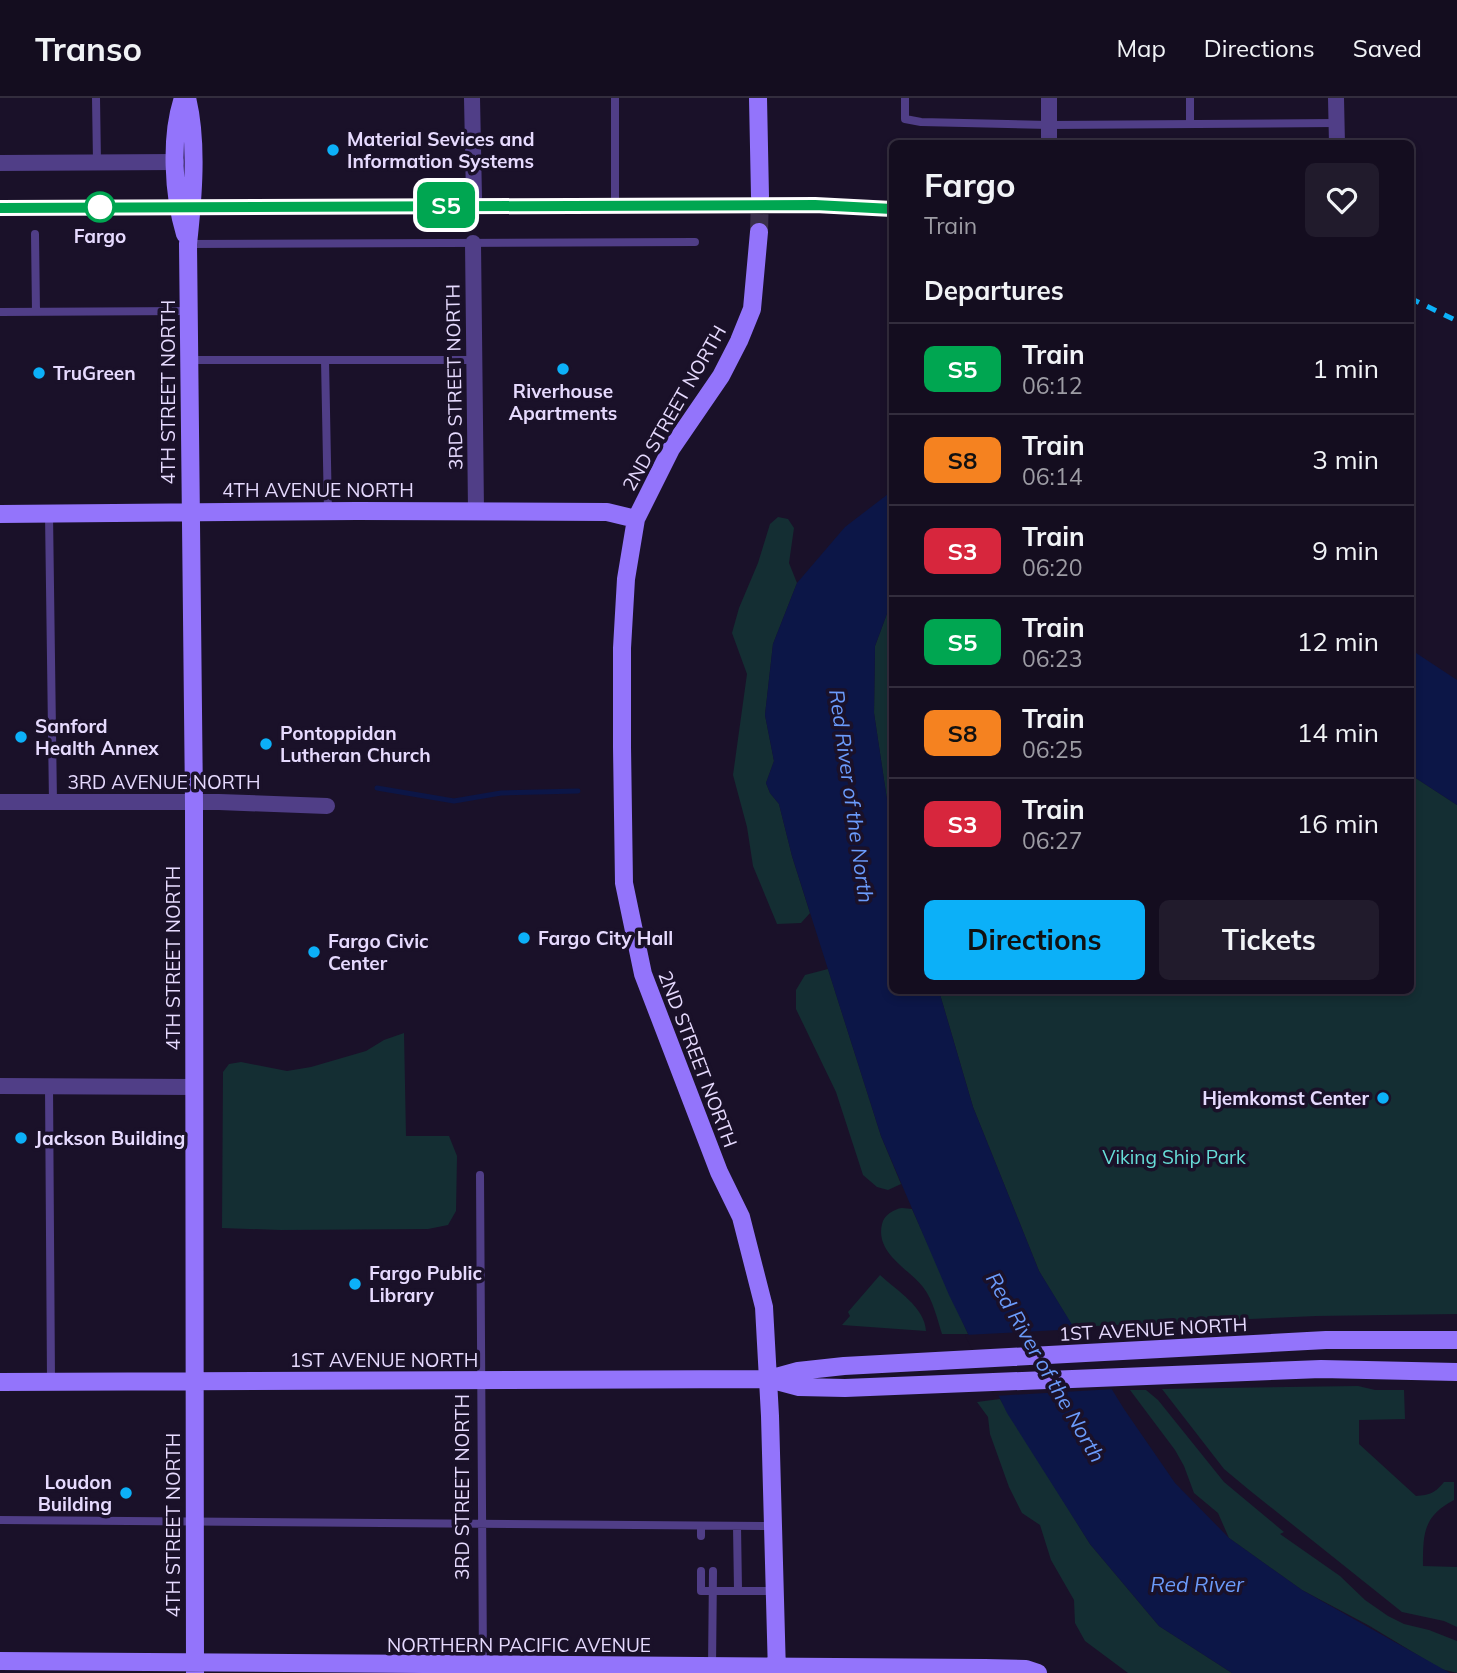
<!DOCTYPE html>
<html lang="en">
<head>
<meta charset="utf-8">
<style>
	:root { --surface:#140d1f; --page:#211b2c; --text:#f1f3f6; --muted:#9d9ca4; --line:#332d3d; --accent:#0cb0f8 }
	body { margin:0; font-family:Mulish,sans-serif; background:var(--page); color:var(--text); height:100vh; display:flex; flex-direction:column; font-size:26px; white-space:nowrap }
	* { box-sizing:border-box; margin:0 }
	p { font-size:23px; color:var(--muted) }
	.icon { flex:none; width:38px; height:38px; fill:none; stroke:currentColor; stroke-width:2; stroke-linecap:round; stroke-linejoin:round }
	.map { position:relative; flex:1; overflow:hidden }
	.details { position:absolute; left:889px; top:42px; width:525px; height:854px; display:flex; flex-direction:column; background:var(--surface); border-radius:10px; box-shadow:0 4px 10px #0003,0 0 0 2px var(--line) }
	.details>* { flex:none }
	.badge { padding:0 14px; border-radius:10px; font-size:24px; line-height:46px }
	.map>.badge { position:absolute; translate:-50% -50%; box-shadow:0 0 0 4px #fff }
	h2 { padding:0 35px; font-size:26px; line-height:63px }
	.round { display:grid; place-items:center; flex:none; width:74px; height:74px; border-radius:10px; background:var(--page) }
	.overview { display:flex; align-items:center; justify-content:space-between; height:119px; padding:0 35px }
	h1 { font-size:33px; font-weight:700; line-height:52px }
	.action { display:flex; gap:14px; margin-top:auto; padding:14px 35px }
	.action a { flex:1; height:80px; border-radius:10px; background:var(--accent); color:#111; font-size:28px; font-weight:700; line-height:80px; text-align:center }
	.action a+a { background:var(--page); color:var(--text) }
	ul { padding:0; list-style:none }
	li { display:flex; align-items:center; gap:21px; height:91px; padding:0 35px; border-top:2px solid var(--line) }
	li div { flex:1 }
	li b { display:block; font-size:26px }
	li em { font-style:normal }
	li .badge { min-width:77px; font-weight:700; text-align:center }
	header { display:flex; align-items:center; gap:42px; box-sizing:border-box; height:98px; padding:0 35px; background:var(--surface); border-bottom:2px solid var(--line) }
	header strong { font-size:33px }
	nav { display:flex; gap:38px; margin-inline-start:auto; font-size:24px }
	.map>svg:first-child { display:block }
	.green { fill:#142e33 }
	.water { fill:#0c1647 }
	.pier { fill:#1a1129 }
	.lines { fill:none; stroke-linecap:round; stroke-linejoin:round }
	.stream { stroke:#0c1647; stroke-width:5 }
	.secondary-tunnel { stroke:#392f49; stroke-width:18; stroke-dasharray:18 9; stroke-linecap:butt }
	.lane { stroke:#503e87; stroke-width:8 }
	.street { stroke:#503e87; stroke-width:16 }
	.secondary { stroke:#9374fb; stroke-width:18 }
	.rail { stroke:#0cb0f8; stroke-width:5; stroke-dasharray:10 9; stroke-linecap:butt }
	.line-casing { stroke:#fff; stroke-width:16 }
	.line { stroke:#00a651; stroke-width:10 }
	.poi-dot { fill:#0cb0f8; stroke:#1a1129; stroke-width:2.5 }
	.stop-dot { fill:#fff; stroke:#00a651; stroke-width:3.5 }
	.labels { text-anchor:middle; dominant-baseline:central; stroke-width:7; stroke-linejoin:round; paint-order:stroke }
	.poi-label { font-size:19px; font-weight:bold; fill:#e6dafe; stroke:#1a1129; text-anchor:start }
	.stop-label { font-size:19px; font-weight:bold; fill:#e6dafe; stroke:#1a1129 }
	.street-label { font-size:19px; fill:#e6dafe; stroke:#1a1129 }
	.park-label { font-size:19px; fill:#67ded8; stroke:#1a1129 }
	.water-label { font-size:21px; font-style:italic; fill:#6b9bfb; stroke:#1a1129 }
</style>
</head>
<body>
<header>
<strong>Transo</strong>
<nav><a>Map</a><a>Directions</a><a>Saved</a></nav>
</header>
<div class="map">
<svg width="1457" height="1575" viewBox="0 0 1457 1575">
	<rect width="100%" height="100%" fill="#1a1129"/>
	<path class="green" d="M778,419l10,2 6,9 -5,35 8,20 -24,61 -8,71 9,46 -8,22 4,10 9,11 13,52 18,57 -9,10 -24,1 -24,-58 -6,-39 -14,-52 14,-101 -15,-41 7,-25 19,-45 12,-39z
		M892,502v233l-18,-120 1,-67z
		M1411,677l46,30v509l-141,2 -243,11 -34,-56 -66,-164 -34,-116 471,-1z
		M828,871l53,167 20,48 -13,6 -11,-3 -14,-12 -27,-83 -40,-83v-19l9,-15z
		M404,935l2,103h43l8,20 -1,55 -8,14 -20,4 -147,1 -59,-2 1,-156 6,-8 12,-2 46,9 24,-4 55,-16 18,-11z
		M902,1110l10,1 56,125h-26c-5,-16 -9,-34 -19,-47 -14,-18 -48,-34 -41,-63 2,-9 12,-15 20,-16z
		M880,1177c16,15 45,32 46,56l-84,-6 8,-9 -2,-4z
		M1358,1288l17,4h29l1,29 -46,1v24l57,52c14,-1 19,-3 28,-14h10v18c-31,16 -31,34 -31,66l34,1v60l-13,-6 -42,-9 -154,-123 -24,-20 -62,-80z
		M1130,1292h16l12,10 66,82 60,50 -4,2 60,42 25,24 23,16 16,8 25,6 28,11v32l-16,-4 -73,-44 -66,-35 -73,-52 -11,-25 -24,-20 -10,-27 -9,-16z
		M1000,1301l90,145 69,82 73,47h-104l-43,-32 -10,-18 -1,-23 -23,-40 -11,-35 -18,-12 -13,-26 -19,-53 -2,-17 -11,-15z"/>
	<path class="water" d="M892,393v109l-17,46 -1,67 18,120v157l47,1 34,116 66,164 85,138 51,74 54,55 73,52 148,83h-218l-73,-47 -69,-82 -83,-131 -58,-118 -68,-159 -89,-280 -13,-52 -9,-11 -4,-10 8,-22 -9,-46 8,-71 24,-61 48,-56z
		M1410,551l47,31v125l-46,-30z"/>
	<path class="pier" d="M1079,1231l36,60 -121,7 -29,-61z"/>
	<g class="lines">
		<path class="stream" d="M377,690l77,13 47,-8 77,-2"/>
		<path class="secondary-tunnel" d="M759,134l1,-36"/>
		<path class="lane" d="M96,0l1,64
			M615,0v101
			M905,0v21l16,3 128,3 287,-2
			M1190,0v26
			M35,136l1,78
			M188,146l507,-2
			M0,214l189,-1
			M189,262h286
			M325,262l3,152
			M49,416l4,289
			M49,988l2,295
			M480,1077l3,492
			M0,1422l774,6
			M701,1428v10
			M737,1428l1,64
			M701,1473v20h73
			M712,1569l1,-96"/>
		<path class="street" d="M472,0l2,99
			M1336,0l1,46
			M1049,46v-46
			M0,65l176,-1
			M473,145l3,268
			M0,704h219l108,4
			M0,988l194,1"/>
		<path class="secondary" d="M183,0c-13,38 -10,97 2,136
			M187,0c11,44 6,101 1,146l6,559 1,870
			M758,0l2,98
			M759,134l-7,77 -13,32 -18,35 -50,73 -35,70 -10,60 -4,69v99l2,136 19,91 76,198 22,45 23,90 6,109 7,257
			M0,416l357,-3 250,1 29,7
			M769,1281l30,8 46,1 476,-19 136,3
			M0,1284l769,-3 29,-8 46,-5 482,-26h131
			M0,1563l985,7 41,1 12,4"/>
		<path class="rail" d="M0,110l815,-3 77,4
			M1410,200l47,23"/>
	</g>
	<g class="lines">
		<g class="line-casing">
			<path id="line" d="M0,110l815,-3 77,4"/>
		</g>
		<use href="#line" class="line"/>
	</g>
	<g class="poi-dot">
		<circle cx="333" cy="52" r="7"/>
		<circle cx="563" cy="271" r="7"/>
		<circle cx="39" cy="275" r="7"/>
		<circle cx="21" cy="639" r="7"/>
		<circle cx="266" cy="646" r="7"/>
		<circle cx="524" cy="840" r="7"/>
		<circle cx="314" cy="854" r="7"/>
		<circle cx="1383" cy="1000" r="7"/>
		<circle cx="21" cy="1040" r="7"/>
		<circle cx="355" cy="1186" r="7"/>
		<circle cx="126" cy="1395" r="7"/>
	</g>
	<circle class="stop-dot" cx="100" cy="109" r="14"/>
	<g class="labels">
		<g class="poi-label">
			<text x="347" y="41">Material Sevices and<tspan x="347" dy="22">Information Systems</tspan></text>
			<text x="53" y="275">TruGreen</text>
			<text x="563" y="293" text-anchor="middle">Riverhouse<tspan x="563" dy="22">Apartments</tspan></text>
			<text x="35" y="628">Sanford<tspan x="35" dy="22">Health Annex</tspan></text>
			<text x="280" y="635">Pontoppidan<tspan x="280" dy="22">Lutheran Church</tspan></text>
			<text x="538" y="840">Fargo City Hall</text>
			<text x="328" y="843">Fargo Civic<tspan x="328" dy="22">Center</tspan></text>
			<text x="1369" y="1000" text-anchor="end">Hjemkomst Center</text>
			<text x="35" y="1040">Jackson Building</text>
			<text x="369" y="1175">Fargo Public<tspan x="369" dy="22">Library</tspan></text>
			<text x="112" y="1384" text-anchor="end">Loudon<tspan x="112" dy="22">Building</tspan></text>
		</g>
		<g class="stop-label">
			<text x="100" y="138">Fargo</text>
		</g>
		<g class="street-label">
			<text transform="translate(454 279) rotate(-91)">3RD STREET NORTH</text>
			<text transform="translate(168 294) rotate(-90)">4TH STREET NORTH</text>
			<text transform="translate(674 310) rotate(-60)">2ND STREET NORTH</text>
			<text x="318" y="392">4TH AVENUE NORTH</text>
			<text x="164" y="684">3RD AVENUE NORTH</text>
			<text transform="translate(173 860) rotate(-90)">4TH STREET NORTH</text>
			<text transform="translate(698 961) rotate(69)">2ND STREET NORTH</text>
			<text transform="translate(1153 1231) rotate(-3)">1ST AVENUE NORTH</text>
			<text x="384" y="1262">1ST AVENUE NORTH</text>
			<text transform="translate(462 1389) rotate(-90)">3RD STREET NORTH</text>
			<text transform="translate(173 1427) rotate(-90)">4TH STREET NORTH</text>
			<text x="519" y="1547">NORTHERN PACIFIC AVENUE</text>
		</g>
		<g class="park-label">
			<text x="1174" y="1059">Viking Ship Park</text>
		</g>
		<g class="water-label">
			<text transform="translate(852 698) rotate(82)">Red River of the North</text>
			<text transform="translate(1046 1269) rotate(60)">Red River of the North</text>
			<text x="1197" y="1486">Red River</text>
		</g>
	</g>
</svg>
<b class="badge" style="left:446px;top:107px;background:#00a651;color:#fff">S5</b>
<section class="details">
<div class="overview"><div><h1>Fargo</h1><p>Train</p></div><a class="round"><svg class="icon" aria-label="heart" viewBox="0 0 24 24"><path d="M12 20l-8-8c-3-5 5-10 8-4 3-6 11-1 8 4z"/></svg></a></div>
<h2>Departures</h2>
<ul>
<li><span class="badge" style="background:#00a651;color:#fff">S5</span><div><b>Train</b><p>06:12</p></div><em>1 min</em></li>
<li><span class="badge" style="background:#f58220;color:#111">S8</span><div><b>Train</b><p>06:14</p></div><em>3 min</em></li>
<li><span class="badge" style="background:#d7263d;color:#fff">S3</span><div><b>Train</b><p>06:20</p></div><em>9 min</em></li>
<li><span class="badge" style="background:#00a651;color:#fff">S5</span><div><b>Train</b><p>06:23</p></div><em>12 min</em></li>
<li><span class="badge" style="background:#f58220;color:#111">S8</span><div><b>Train</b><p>06:25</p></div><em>14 min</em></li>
<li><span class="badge" style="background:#d7263d;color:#fff">S3</span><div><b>Train</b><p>06:27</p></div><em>16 min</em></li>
</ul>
<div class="action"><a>Directions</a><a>Tickets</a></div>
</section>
</div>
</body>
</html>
